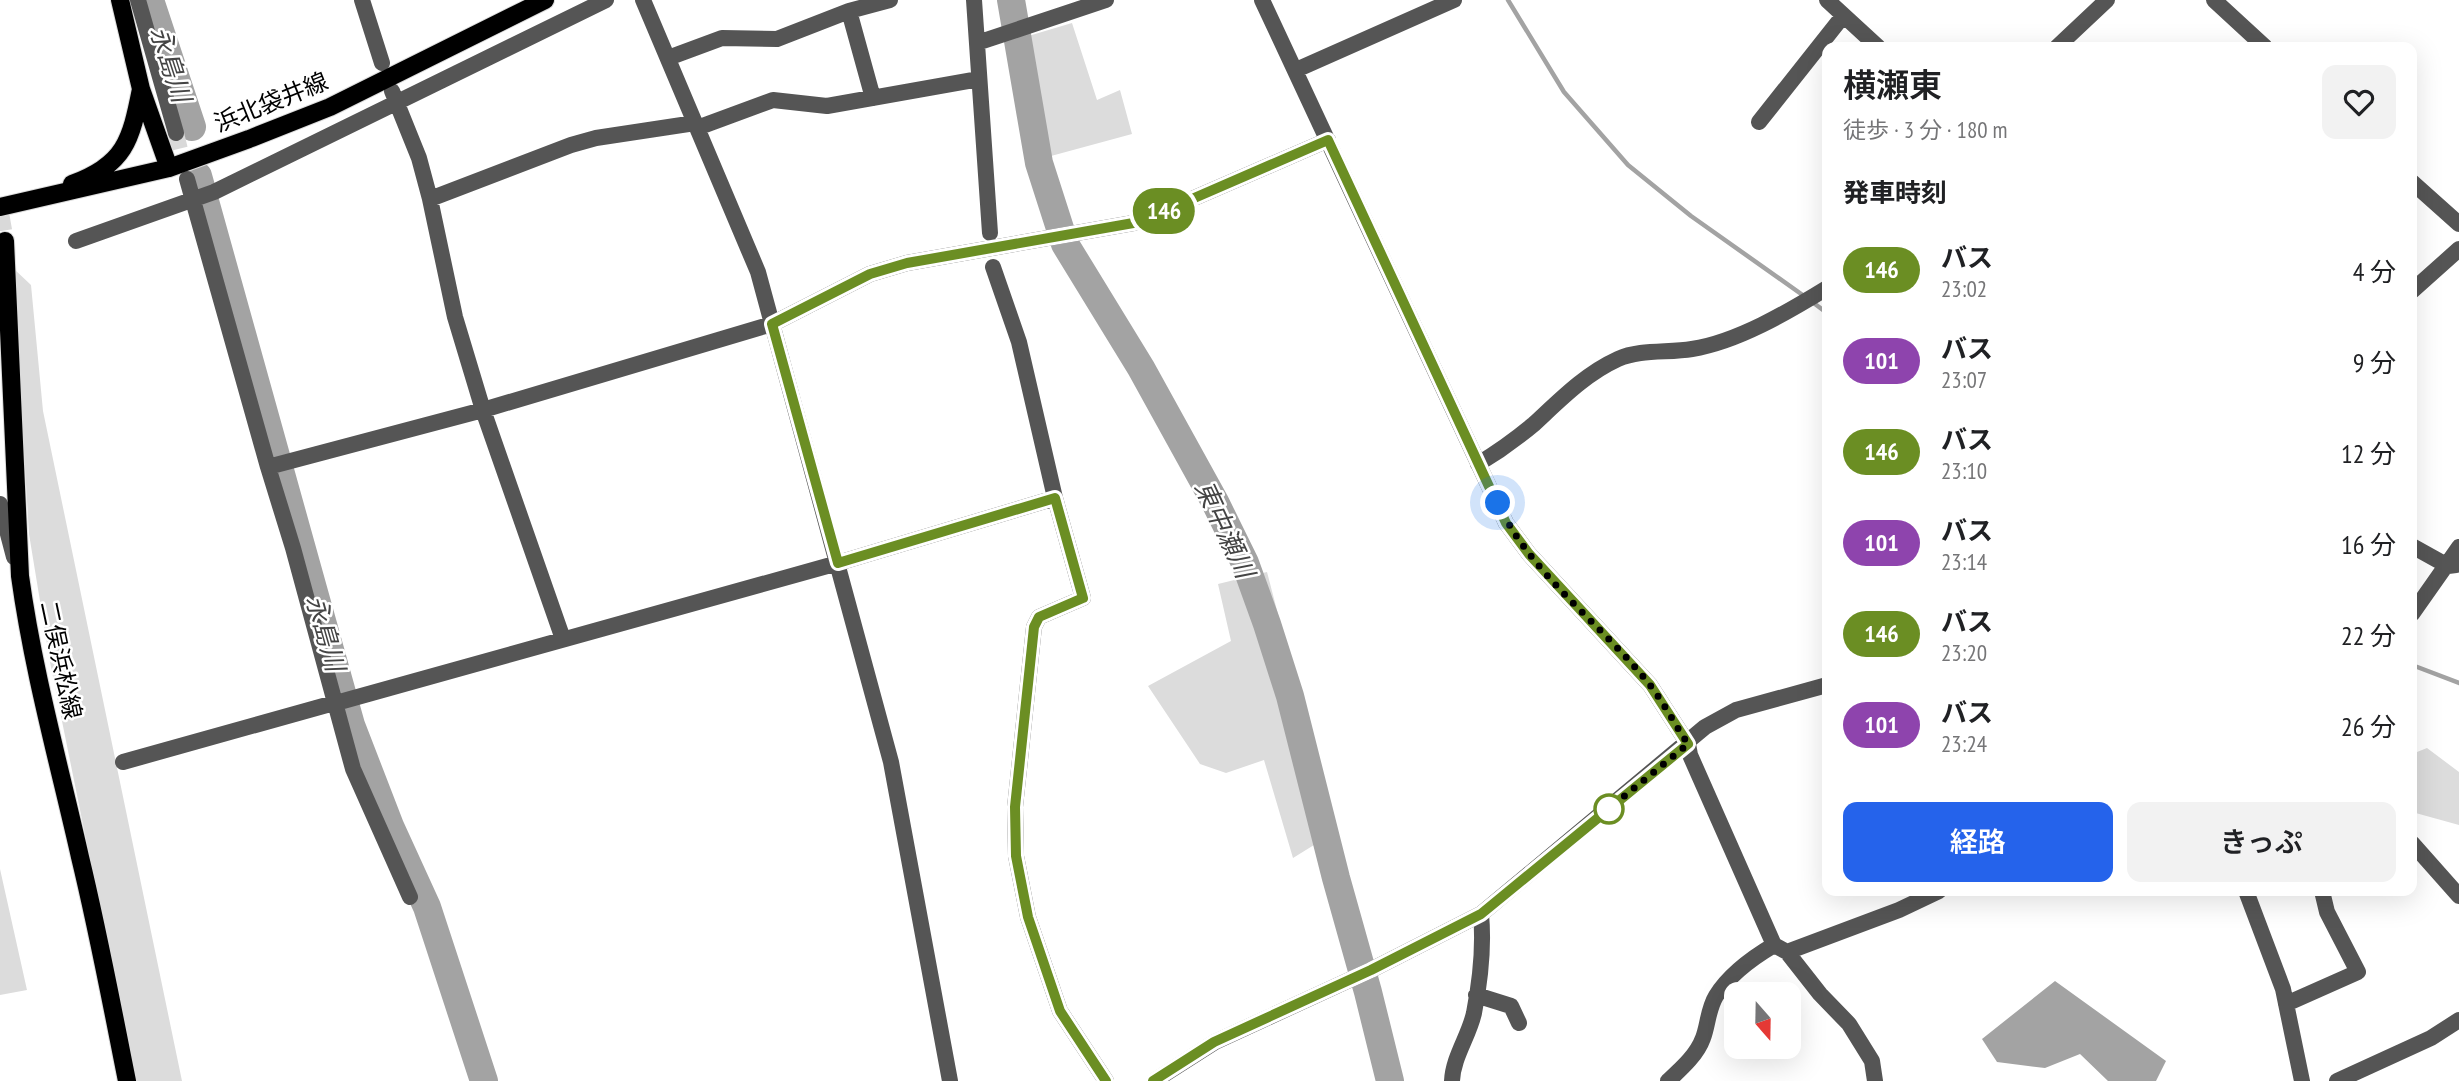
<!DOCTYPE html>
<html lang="ja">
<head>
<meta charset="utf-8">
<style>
	:root { --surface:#fff; --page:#f2f2f2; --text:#202124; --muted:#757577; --accent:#2563eb }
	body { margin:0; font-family:"PT Sans Narrow","Noto Sans JP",sans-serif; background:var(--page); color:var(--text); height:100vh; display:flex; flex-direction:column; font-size:26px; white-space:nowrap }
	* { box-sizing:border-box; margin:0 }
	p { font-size:23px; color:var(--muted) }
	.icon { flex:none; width:38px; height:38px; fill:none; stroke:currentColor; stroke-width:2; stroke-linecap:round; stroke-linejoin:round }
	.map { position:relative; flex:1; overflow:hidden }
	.sheet { position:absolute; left:1822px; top:42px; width:595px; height:854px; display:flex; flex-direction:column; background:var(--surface); border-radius:14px; box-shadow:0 7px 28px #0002 }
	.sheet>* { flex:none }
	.badge { padding:0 14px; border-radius:23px; font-size:24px; line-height:46px }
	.needle { width:46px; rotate:160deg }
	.fabs { position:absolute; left:1724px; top:982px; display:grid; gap:14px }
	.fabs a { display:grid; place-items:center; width:77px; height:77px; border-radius:14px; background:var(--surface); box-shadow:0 7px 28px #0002; font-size:35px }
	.you { position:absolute; width:35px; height:35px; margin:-18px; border:5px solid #fff; border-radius:50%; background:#1a73e8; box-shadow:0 0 0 10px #1a73e833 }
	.map>.badge { position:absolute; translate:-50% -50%; box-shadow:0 0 0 4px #fff }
	h2 { padding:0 21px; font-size:26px; line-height:63px }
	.round { display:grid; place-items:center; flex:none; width:74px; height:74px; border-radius:14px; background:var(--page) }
	.summary { display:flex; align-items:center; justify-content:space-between; height:119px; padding:0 21px }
	h1 { font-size:33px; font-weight:600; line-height:52px }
	.primary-button { display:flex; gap:14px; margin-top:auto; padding:14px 21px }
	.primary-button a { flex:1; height:80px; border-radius:14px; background:var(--accent); color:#fff; font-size:28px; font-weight:600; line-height:80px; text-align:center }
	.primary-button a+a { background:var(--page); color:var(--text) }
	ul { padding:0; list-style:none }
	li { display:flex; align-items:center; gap:21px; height:91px; padding:0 21px }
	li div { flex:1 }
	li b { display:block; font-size:26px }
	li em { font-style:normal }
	li .badge { min-width:77px; font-weight:700; text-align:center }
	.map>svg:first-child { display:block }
	.green { fill:#dcdcdc }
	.water { fill:#a3a3a3 }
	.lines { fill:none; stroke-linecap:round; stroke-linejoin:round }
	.stream { stroke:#a3a3a3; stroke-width:4.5 }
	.river { stroke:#a3a3a3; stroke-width:28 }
	.minor-tunnel { stroke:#d9d9d9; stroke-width:16; stroke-dasharray:16 8; stroke-linecap:butt }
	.major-tunnel { stroke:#d9d9d9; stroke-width:18; stroke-dasharray:18 9; stroke-linecap:butt }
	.major-casing { stroke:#dbdbdb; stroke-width:20 }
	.minor { stroke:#555; stroke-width:16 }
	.major { stroke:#000; stroke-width:18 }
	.line-casing { stroke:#fff; stroke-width:16 }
	.line { stroke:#6b8e23; stroke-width:10 }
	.walk { stroke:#000; stroke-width:7; stroke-dasharray:0 12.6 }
	.stop-dot { fill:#fff; stroke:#6b8e23; stroke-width:3.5 }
	.labels { text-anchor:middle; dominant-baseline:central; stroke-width:5; stroke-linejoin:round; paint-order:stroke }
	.street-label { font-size:24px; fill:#000; stroke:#fff }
	.water-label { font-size:26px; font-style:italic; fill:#444; stroke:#fff }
</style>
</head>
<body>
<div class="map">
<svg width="2459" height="1081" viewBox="0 0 2459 1081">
	<rect width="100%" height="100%" fill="#fff"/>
	<path class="green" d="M1072,23l25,77 23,-10 12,44 -81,22 -26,-119z
		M13,268l18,17 12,126 139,670h-47l-85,-419 -21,-128z
		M1267,572l68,260 -42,26 -29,-98 -38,13 -26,-9 -52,-78 83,-45 -13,-57z
		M2427,748l32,24v53l-47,-13v-58z
		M0,869l27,121 -27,5z"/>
	<path class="water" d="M2055,981l111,80 -10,20h-48l-28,-27 -35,14 -48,-6 -15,-23z"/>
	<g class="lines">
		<path class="stream" d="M1508,0l56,92 64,73 63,51 113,80
			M1811,301l16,12
			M2412,665l47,18"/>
		<path class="river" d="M150,0l42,127
			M1011,0l28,163 26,81 76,124 74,134 30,61 22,61 23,72 46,182 32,114 22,89
			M198,176l153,549 39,101 37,81 57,174"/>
		<path class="minor-tunnel" d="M176,133l10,42"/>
		<path class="major-tunnel" d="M0,213l5,28"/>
		<g class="major-casing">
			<path id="major" d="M120,0l21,89 28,79
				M72,184c53,-19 59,-44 69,-95
				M0,207l169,-39 80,-29 81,-32 215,-107
				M5,241l15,335c13,95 39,188 60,281 18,74 32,149 47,224"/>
		</g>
		<path class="minor" d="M138,0l38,133
			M362,0l20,63
			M643,0l115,272 133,490 59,319
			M974,0l16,233
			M1262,0l244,523 23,31 121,131 38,59 2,11 84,190 13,7 33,42 29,30 23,37 3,20
			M1827,0l51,47
			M2214,0l51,47
			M849,11l24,87
			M977,43l129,-43
			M2057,47l50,-47
			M668,58l54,-20 55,1 72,-28 41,-11
			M1296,70l158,-70
			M392,91l27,67 11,41 25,118 28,93 80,229
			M1759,122l84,-106
			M697,128l76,-28 54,6 152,-27
			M187,179l81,288 25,81 60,221 57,128
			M2412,182l47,42
			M430,199l141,-54 25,-7 99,-15
			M76,241l138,-49 392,-192
			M2412,291l47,-42
			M1478,464c20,-12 38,-25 56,-40 26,-24 51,-50 84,-65 22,-10 50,-6 74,-10 45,-7 96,-37 135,-61
			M268,467l215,-57 289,-86 98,-50 37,-11 232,-41 189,-82
			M1055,498l28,100 -44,19 -5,10 -19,180 1,49 12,61 32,94 46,70
			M0,504l14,53
			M2412,546l36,20 8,-1
			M2412,614l47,-67
			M336,703l502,-140 217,-65 -36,-156 -26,-75
			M123,762l211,-59
			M2412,843l47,53
			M2246,891l37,98 19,92
			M1787,952l112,-42 40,-19
			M1476,995l35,11 8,17
			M2286,1004l72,-32 -31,-60 -5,-21
			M1154,1081l61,-39 156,-72 110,-56 224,-187 31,-17 91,-25
			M1452,1081c1,-24 17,-45 22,-68 6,-31 10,-67 7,-99
			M1668,1081c13,-12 29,-26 35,-43 5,-13 5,-29 13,-42 13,-21 36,-38 58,-51
			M2337,1081l94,-43 28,-18"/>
		<use href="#major" class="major"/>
	</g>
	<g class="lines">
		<g class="line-casing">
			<path id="line" d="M1106,1081l-46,-70 -32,-94 -12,-61 -1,-49 19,-180 5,-10 44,-19 -28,-100 -217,65 -66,-239 98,-50 37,-11 232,-41 189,-82 178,383 23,31 121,131 38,59 -207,170 -110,56 -157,72 -61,39"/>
		</g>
		<use href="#line" class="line"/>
		<path class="walk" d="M1498,503c31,70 105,122 152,182 14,18 25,40 38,59l-83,68 4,-3"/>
	</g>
	<circle class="stop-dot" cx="1609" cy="809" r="14"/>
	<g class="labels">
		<g class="street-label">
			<text transform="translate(271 102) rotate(-22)">浜北袋井線</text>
			<text transform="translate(61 660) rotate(78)">二俣浜松線</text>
		</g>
		<g class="water-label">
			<text transform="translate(171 64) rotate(72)">永島川</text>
			<text transform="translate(1225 529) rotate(65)">東中瀬川</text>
			<text transform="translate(326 633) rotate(74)">永島川</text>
		</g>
	</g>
</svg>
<div class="fabs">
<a><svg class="needle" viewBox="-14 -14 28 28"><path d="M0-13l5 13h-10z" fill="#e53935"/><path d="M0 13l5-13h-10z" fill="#757577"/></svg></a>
</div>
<div class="you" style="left:1498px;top:503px"></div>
<b class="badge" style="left:1164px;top:211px;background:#6b8e23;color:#fff">146</b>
<section class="sheet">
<div class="summary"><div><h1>横瀬東</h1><p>徒歩 · 3 分 · 180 m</p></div><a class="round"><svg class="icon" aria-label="heart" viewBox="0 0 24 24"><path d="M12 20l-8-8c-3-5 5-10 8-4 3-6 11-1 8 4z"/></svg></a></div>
<h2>発車時刻</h2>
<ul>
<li><span class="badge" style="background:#6b8e23;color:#fff">146</span><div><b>バス</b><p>23:02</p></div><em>4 分</em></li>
<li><span class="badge" style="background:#8e44ad;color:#fff">101</span><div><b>バス</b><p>23:07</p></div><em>9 分</em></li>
<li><span class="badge" style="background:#6b8e23;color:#fff">146</span><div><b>バス</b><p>23:10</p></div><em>12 分</em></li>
<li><span class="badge" style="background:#8e44ad;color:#fff">101</span><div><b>バス</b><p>23:14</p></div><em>16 分</em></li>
<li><span class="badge" style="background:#6b8e23;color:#fff">146</span><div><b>バス</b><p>23:20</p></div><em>22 分</em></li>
<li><span class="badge" style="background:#8e44ad;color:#fff">101</span><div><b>バス</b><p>23:24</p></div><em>26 分</em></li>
</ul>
<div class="primary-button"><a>経路</a><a>きっぷ</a></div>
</section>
</div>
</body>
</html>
